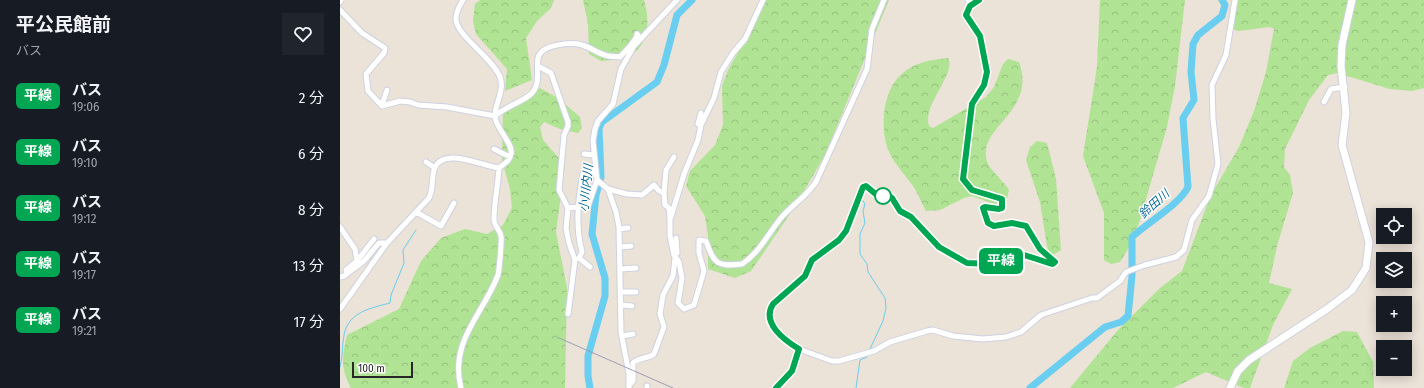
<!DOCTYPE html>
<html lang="ja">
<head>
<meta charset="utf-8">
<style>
	:root { --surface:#171b24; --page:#20242c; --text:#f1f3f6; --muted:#9ea1a6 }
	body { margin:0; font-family:"Fira Sans Condensed","Noto Sans JP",sans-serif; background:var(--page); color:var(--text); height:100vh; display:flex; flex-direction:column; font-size:15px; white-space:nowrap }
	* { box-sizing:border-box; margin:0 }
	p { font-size:13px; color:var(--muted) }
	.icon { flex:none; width:22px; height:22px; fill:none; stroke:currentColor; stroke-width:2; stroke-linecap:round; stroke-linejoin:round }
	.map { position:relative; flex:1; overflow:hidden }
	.drawer { display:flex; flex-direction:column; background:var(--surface); width:340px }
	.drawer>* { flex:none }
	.badge { padding:0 8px; border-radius:6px; font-size:14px; line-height:26px }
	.tools { position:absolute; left:1036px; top:208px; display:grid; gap:8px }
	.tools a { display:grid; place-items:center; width:36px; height:36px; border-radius:0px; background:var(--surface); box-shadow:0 2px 10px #0003; font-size:20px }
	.scale { position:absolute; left:12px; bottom:10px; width:61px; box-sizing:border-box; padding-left:4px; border:2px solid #272727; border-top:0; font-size:11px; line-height:14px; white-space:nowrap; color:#272727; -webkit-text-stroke:3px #fff; paint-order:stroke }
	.map>.badge { position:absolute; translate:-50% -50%; box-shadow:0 0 0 2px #fff }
	.round { display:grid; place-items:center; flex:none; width:42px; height:42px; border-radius:0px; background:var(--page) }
	.overview { display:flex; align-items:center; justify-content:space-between; height:68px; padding:0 16px }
	h1 { font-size:19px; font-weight:700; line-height:30px }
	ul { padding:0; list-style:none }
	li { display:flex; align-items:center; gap:12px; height:56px; padding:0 16px }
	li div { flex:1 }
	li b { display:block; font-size:15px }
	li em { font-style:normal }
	li .badge { min-width:44px; font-weight:700; text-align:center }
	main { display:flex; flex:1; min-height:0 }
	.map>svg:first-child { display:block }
	.forest { fill:url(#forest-crowns) }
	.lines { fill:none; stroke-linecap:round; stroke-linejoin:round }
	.stream { stroke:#69ceef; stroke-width:1 }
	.river { stroke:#69ceef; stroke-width:7 }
	.street-casing { stroke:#ced2e1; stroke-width:7 }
	.secondary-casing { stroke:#ced2e1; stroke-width:9 }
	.street { stroke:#fff; stroke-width:5 }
	.secondary { stroke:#fff; stroke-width:7 }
	.rail { stroke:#9c9fb2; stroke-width:1 }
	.line-casing { stroke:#fff; stroke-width:9 }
	.line { stroke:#00a651; stroke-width:6 }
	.stop-dot { fill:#fff; stroke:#00a651; stroke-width:2 }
	.labels { text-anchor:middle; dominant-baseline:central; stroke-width:3; stroke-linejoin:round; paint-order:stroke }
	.water-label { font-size:12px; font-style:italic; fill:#0b6a97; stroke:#fff }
</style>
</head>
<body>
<main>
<section class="drawer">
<div class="overview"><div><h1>平公民館前</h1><p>バス</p></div><a class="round"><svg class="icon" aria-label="heart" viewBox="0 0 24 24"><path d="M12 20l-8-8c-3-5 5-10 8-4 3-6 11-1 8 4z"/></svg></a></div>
<ul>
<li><span class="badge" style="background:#00a651;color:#fff">平線</span><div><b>バス</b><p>19:06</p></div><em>2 分</em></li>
<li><span class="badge" style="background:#00a651;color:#fff">平線</span><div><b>バス</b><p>19:10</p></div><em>6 分</em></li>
<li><span class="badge" style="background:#00a651;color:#fff">平線</span><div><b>バス</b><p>19:12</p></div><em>8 分</em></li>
<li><span class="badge" style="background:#00a651;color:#fff">平線</span><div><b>バス</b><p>19:17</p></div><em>13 分</em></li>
<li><span class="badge" style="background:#00a651;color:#fff">平線</span><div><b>バス</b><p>19:21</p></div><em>17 分</em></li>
</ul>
</section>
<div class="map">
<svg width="1084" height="388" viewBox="0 0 1084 388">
	<defs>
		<pattern id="forest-crowns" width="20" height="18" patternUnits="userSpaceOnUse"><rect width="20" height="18" fill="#b0e393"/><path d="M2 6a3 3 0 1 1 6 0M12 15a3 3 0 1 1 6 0" fill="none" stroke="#97c37f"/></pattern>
	</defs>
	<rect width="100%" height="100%" fill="#ebe2d8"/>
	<path class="forest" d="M140,0h74l-3,8 -14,13 -11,17 6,42 -27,11 2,-22 -31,-35 -3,-13 2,-17z
		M243,0h61c6,20 6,48 -18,57 -7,3 -17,3 -25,4l-12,-7 -1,-30z
		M421,0h128l-64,155 -31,53 -43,63 -16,7 -27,-9v-33l-3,-20 -19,-30 4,-15 25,-26 8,-20 -1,-39 6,-16 31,-54z
		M760,0h85l-10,86 -8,41 -28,96 -11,26 -8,13 -9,2 -7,-4v-47l-21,-57 14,-89z
		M896,0h188v88l-12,3 -22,-2 -53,-16 -9,2 -19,25 -24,49 -1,18 6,8 3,18 -16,53 -8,37 23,6 -19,36 -23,63h-6l-38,-16 -33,16h-103l48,-58 42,-42 22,-17 29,-76 28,-48 15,-36 12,-39 8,-43 -4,-2 -32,4 -6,-3z
		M608,58c9,16 -26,46 -19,68l4,2 53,-31 8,-10 9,-23 5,-5 11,3c19,52 -46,65 -31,102 2,5 17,19 21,26l-2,8 -5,4 -8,2 -22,-8 -8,2 -24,12 -14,1c-4,-7 -7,-15 -11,-22 -8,-12 -18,-22 -25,-35 -6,-13 -7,-26 -6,-39 4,-40 26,-54 64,-57z
		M200,88l18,10 22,19 2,11 -4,5 -18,-4 -16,-7 -4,5 3,13 22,25 -9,67 11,56 -2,100h-214c-11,-22 -9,-30 -4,-53l52,-26 22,-48 20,-23 24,-9 22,5 16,-9 9,-17 -2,-19 -8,-29 1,-49z
		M697,141l10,2 9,36 5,71 -8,5 -5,-3 -8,-50 -14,-42 4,-13z
		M1003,331l14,1 16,30 1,26h-90l9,-27 17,-13z"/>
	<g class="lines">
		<path class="stream" d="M522,199l3,5 -2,7 2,12 -5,11v20l7,10 1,8 17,26 1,10 -3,13 -13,28
			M0,367c3,-11 2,-21 4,-32 4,-23 27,-27 46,-32l1,-8 13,-32 -1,-13 13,-20
			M516,388l4,-28 7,-3"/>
		<path class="river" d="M250,388l-2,-12v-20l17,-60v-18l-13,-44 4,-39 5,-18 -2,-49 3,-6 55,-40 7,-17 13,-50 15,-15
			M690,388l75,-61 16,-5 7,-6 4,-40v-39c15,-14 48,-33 56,-50l-5,-69 11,-18 -3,-28 2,-28 5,-9 24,-19 3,-11 -3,-5"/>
		<g class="street-casing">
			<path id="street" d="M628,0l2,6
				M639,0l-9,6 -3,9 13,21 7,37 -3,12 -12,19 -9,75c9,17 26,11 39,20v9l-3,1 -14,-2 -2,1 5,15 6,3 18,-3 14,3 14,23 15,12 -1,2 -2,1 -31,-10 -9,1 -19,9 -26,-1 -28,-16 -28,-30 -11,-6 -8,-13 -6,-4c-8,5 -14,-2 -20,-7h-3l-17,44 -7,9 -27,20 -7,16 -32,28 -4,11 7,17 23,17 33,12h7l35,-10 16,-9 37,-11 6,-1 20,6 30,3 23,-2 15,-5 20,-17 51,-17h5l23,-17 6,-9 19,-7 31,-8 8,-7 8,-30 17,-24 9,-32 -5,-45 -1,-34 14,-30 9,-55
				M0,2l1,-2
				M0,10l22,23 23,15 -1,5 -18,21 2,17 14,15 18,-5 10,1 8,3 29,2 48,9c11,-10 30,-15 37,-23 9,-10 4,-23 6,-35 3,-14 33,-16 44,-13 8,2 15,8 23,10 4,2 10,1 15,2l11,-12 3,1
				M291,45l7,-10 -1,-1
				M198,66l13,7 17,49v4l-4,9 -5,55 9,18
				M984,102l7,-13 14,-2
				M39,103l4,-1 4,-12
				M358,124l3,-11
				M154,149l16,8
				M244,154l10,1
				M334,157l-8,13 -2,23 1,12 4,3 1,12v16l4,19 5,7 3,16 -4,25 6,6 10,-4 10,-34 -5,-18v-13l7,1c8,23 11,26 36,23 17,-11 26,-30 39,-46 11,-13 24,-20 35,-36l51,-113 5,-40 12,-29
				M86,162l9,6
				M268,189l19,5 15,1 12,-10 5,6 5,2
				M76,212l25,14 13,-23
				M331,217l13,-43 14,-34 3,-15 13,-27 7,-26 12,-19 12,-14 18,-39
				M0,227l15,22 2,12 -11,9 1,4
				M279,229l9,-1
				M336,238l1,15
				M280,247l11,-1
				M17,261l17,-22
				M250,267l-11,-9 3,-6c-7,-27 -4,-51 1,-78l1,-2h11
				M281,269l15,-1
				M0,277l4,-1 20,-15 15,-18h8
				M281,292h15
				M281,305l11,1
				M0,309l47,-66 42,-45c5,-10 2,-22 6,-31 10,-20 47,-1 64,1 5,-4 11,-7 12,-14 3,-10 -16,-26 -16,-38 0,-13 10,-26 5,-39 -8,-20 -42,-40 -44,-57 -1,-7 4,-15 7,-20
				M228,314l7,-54 -6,-17 -3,-15 2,-20 20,-2 9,-26
				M282,336l11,-2
				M290,384l3,-3v-18c5,-6 15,-4 21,-9l10,-27 -4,-13 3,-19 10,-19 2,-18
				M121,388c-12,-47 22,-73 37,-113 1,-4 4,-34 3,-39 -1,-6 -7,-10 -7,-17 0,-17 4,-34 5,-51
				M289,388v-14l-8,-42 -2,-105 -3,-15 -8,-23 -11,-9 -4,-39 2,-12 3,-8 15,-17 8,-35 13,-23 43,-46
				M307,388v-2
				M436,388l16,-17 7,-22"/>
		</g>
		<g class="secondary-casing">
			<path id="secondary" d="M890,388l8,-17 11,-11 78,-51 25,-19 14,-22 3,-26 -27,-97 4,-32 -5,-47 1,-21 10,-45"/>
		</g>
		<use href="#street" class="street"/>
		<use href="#secondary" class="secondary"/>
		<path class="rail" d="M219,338l114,50"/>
	</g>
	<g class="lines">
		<g class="line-casing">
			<path id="line" d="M436,388l16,-17 7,-22c-15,-9 -38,-26 -26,-45l32,-28 7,-16 27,-20 7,-9 17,-44 3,-1 12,10h4l4,-2 6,4 8,13 11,6 28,30 28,16 25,1 20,-9 9,-1 31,10 2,-1 1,-1 -15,-13 -14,-23 -14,-3 -18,3 -6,-3 -5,-15 2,-1 14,2 3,-1v-9l-30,-9 -9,-11 9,-75 12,-19 3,-13 -7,-36 -14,-21 4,-9 9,-6"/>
		</g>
		<use href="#line" class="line"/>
	</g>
	<circle class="stop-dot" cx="543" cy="196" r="8"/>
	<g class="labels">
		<g class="water-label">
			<text transform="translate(246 188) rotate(-84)">小川内川</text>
			<text transform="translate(814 204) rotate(-42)">鈴田川</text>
		</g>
	</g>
</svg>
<div class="tools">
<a><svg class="icon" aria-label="locate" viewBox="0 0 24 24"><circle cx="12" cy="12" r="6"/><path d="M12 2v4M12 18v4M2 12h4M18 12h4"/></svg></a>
<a><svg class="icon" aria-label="layers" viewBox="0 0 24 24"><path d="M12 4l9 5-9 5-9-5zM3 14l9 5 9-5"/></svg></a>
<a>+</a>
<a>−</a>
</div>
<div class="scale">100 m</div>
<b class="badge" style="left:661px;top:261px;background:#00a651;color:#fff">平線</b>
</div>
</main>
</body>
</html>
